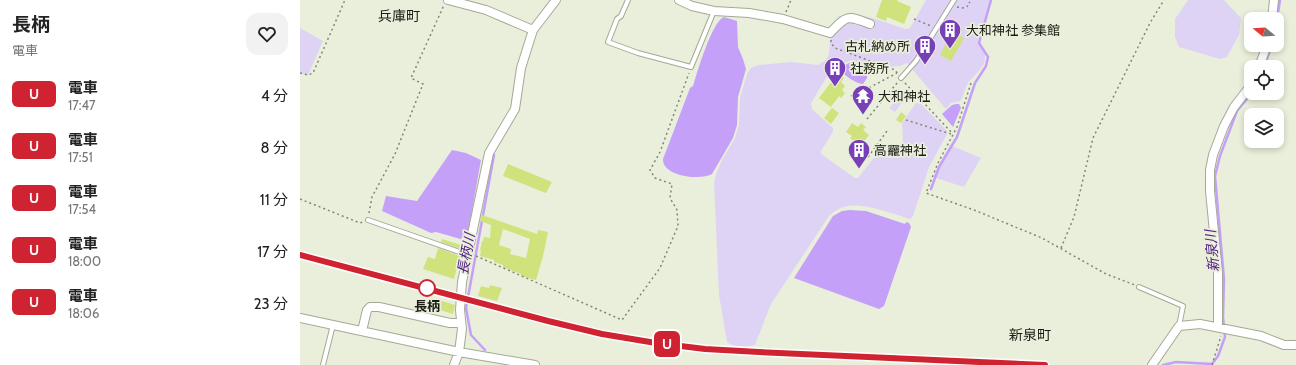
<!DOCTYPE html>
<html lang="ja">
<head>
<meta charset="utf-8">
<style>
	:root { --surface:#fff; --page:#f2f2f2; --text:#222; --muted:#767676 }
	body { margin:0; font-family:Cabin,"Noto Sans JP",sans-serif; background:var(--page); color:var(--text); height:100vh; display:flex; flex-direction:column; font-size:15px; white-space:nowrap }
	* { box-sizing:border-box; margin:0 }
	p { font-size:13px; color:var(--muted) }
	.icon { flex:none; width:22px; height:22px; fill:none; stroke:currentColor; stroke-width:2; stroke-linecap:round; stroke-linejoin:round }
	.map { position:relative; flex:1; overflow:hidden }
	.side { display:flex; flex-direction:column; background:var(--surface); width:300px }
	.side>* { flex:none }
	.badge { padding:0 8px; border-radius:6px; font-size:14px; line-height:26px }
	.needle { width:26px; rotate:288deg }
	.controls { position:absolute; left:944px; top:12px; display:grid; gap:8px }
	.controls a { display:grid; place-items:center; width:40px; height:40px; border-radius:8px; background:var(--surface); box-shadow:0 2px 6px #0003; font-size:20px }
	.map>.badge { position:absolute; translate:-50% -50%; box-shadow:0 0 0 2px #fff }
	.round { display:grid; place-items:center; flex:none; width:42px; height:42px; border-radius:12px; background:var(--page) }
	.headline { display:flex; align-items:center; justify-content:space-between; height:68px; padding:0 12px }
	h1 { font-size:19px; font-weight:700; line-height:30px }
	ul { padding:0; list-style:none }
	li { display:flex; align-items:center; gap:12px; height:52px; padding:0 12px }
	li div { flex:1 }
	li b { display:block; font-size:15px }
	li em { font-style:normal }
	li .badge { min-width:44px; font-weight:700; text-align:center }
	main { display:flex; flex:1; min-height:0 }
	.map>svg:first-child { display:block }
	.green { fill:#dfd3f5 }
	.water { fill:#c4a0f9 }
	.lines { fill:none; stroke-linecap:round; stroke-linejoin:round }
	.stream { stroke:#c4a0f9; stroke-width:2.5 }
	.building { fill:#cfe27c; fill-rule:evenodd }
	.service-casing { stroke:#a4a996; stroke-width:6 }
	.minor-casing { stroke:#a4a996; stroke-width:10 }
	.path { stroke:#828578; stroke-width:1.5; stroke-dasharray:2 3; stroke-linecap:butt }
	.service { stroke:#fff; stroke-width:4 }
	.minor { stroke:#fff; stroke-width:8 }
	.rail { stroke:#7c7f72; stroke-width:2.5; stroke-dasharray:5 5; stroke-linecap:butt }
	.line-casing { stroke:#fff; stroke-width:9 }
	.line { stroke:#d02332; stroke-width:6 }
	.stop-dot { fill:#fff; stroke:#d02332; stroke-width:2 }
	.labels { text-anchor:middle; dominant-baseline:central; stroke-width:3.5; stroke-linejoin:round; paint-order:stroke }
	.poi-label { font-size:13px; fill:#1a1b14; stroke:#eaefdb; text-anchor:start }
	.stop-label { font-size:13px; font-weight:bold; fill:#1a1b14; stroke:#eaefdb }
	.neighbourhood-label { font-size:14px; fill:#1a1b14; stroke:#eaefdb }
	.water-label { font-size:14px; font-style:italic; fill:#532086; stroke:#eaefdb }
</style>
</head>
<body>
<main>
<section class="side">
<div class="headline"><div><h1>長柄</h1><p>電車</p></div><a class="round"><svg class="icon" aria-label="heart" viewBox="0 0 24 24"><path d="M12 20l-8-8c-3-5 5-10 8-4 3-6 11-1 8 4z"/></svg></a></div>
<ul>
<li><span class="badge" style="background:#d02332;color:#fff">U</span><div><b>電車</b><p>17:47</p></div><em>4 分</em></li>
<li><span class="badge" style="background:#d02332;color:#fff">U</span><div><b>電車</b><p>17:51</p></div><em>8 分</em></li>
<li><span class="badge" style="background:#d02332;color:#fff">U</span><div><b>電車</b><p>17:54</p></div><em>11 分</em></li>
<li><span class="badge" style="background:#d02332;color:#fff">U</span><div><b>電車</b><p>18:00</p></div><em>17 分</em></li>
<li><span class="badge" style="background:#d02332;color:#fff">U</span><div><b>電車</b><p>18:06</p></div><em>23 分</em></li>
</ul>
</section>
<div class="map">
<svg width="996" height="365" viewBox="0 0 996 365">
	<rect width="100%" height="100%" fill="#eaefdb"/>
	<path class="green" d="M626,0h64l-7,28 -5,14c1,5 7,10 7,15 1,11 -12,18 -17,26 -4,6 -4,13 -8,18l-9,2 -4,5h-2l-38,-45 -7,3 -24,2 -4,2 -19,-10 -6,2 -13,6 -3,2 -20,33 1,6 21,19v4l-12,19v3l34,24h3l25,-32 12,6 2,-1 6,-10 -1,-18 14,-20 5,1 26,27v3l-18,33 -16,49 -3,3c-16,-5 -46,-16 -62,-13 -7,1 -14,5 -19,10l-58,88 -16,41c-10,2 -20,3 -28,-3l-8,-47 -5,-112 2,-9 6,-14 13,-22 4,-13 1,-27 7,-24 4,-6 7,-3 33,-3 27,3 8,-5 3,-6 2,-28 8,-10c23,-4 45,6 66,13l5,-1z
		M888,0h35l2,1 16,17 -2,17 -12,22 -7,2 -41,-12 -4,-10v-18z
		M0,28l23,13 -15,34 -8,-2z
		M603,93l4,2 -1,2 -11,15 -5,-3v-2z
		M650,145l31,13 -17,29 -31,-10z"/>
	<path class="water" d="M424,17l13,4 1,26 5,12 3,10 -8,28 -1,28 -4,13 -21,36c-12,7 -50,2 -49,-15l27,-71 3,-2c4,-13 19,-65 31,-69z
		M553,62l6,2 8,7v7l-4,6c-8,-1 -16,-7 -21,-12 2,-7 5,-9 11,-10z
		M656,104h3l2,4 -8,19 -11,-13 10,-9z
		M152,150l14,3 15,7 -14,78 -3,2 -28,-8 -5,1 -49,-22 4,-15 31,5z
		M550,210l16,1 39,13 1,-2 3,1 2,4 -27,79 -5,3 -85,-31 39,-62 9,-5z"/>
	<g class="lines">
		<path class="stream" d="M977,19l3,-19
			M964,67l8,-22
			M631,189l8,-22 18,-30 18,-54 11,-17 2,-9 -9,-14 12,-43
			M185,350l-14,-15 -5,-27 28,-153
			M863,365l13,-3 36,2 6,-8 7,-19 -2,-20 1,-38 -9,-103 5,-20 17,-45 15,-18"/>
	</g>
	<path class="building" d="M582,0h16l-1,1 14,6 -7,17 -17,-7 -1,4 -10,-4z
		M652,31l12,7 -13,23 -11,-6z
		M533,70l11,8 -3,4 4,4 -3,4 3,3 -4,5 -2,-2 -8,11 -12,-9 13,-17 -5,-4z
		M532,108l7,5 -8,11 -7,-6z
		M601,112l5,4 -5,7 -5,-3z
		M552,123l6,4 3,-4 5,4 -3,3 6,5 -7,9 -6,-4 -1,2 -5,-4 2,-2 -6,-4z
		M208,164l44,18 -6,11 -43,-17z
		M182,215l55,19 1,-4 10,2 -5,24 -7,24 -15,-4v-2l-18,-7v-2l-9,-3v-2l-14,-4 1,-6h-1l2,-9h1l1,-4 6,1 1,-13 -11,-4zM203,229l27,10 -4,19 -16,-4 1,-5 -12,-4z
		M142,239l22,7 -1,4 -22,-8z
		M138,248l24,9 -2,8 -2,-1 -4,15 -31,-10 5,-12 7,2z
		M190,285l12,3 -5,13 -19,-5 3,-10 8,2z
		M139,300l16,5 -2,9 -16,-5z"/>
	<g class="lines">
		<g class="service-casing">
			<path id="service" d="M328,0l-7,16 -4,3 -9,23 30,11 53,14 23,-56
				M601,78l15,-17 38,-61
				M68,220l100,35
				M839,287l44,19 -4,20
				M23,365l10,-40"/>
		</g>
		<g class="minor-casing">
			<path id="minor" d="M148,0l38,10 47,20
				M379,0l13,6 22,5 35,2 34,6 47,14c17,-18 17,-18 40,-9
				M972,19l2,-19
				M959,67l8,-22
				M0,318l159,34 76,13
				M918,327v-54l-8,-82v-21l3,-15 11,-29 10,-19 17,-22
				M62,331l5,-21 3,-3h9l71,16h11
				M154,365l5,-13 3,-23 -2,-19 2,-28 27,-129 26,-44 6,-41 12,-38 23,-30
				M852,365l27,-39 21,-2 61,12 23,9h12"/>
		</g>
		<path class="path" d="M669,3l1,-1
			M657,7l6,1 5,-2
			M486,12l5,-12
			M614,19l17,7
			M531,40v3l4,5 60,22 3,4
			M0,73l8,2 5,-2 32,-73
			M605,83l48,51
			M671,83l-14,44 -19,36 -12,30 48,17 68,28 64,36 29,11
			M551,96l12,-5 34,-18
			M567,119l30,-36
			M606,120l45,14
			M568,157l19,-26
			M0,199l60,24 3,-1
			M69,213l3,-16 23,-43 28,-70 -12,-6 33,-73
			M761,248l13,-31 19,-79 57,-115 14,-23
			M176,256l146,64 38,-52 18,-42 -1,-16 -7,-12 2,-14 -17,-6 -5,-8 10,-18 29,-79
			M912,365l9,-29"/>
		<use href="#service" class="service"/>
		<use href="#minor" class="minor"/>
		<path class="rail" d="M0,255l248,66 54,13 54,9 49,6 54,3 286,13"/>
	</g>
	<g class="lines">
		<g class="line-casing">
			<path id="line" d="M0,255l248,66 54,13 54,9 49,6 54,3 286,13"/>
		</g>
		<use href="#line" class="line"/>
	</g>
	<defs>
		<g id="building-pin" transform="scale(1.15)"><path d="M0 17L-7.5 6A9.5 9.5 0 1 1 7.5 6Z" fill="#7840b7" stroke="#eaefdb"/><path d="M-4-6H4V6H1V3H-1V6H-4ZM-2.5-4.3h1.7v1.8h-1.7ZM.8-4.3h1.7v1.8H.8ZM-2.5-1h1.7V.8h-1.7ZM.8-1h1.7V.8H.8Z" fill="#fff"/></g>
		<g id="temple-pin" transform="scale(1.15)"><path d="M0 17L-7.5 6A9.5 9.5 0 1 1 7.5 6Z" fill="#7840b7" stroke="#eaefdb"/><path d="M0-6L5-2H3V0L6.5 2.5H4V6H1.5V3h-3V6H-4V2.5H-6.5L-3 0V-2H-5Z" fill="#fff"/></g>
	</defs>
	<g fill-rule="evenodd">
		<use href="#building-pin" x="650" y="30"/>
		<use href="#building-pin" x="625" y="46"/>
		<use href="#building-pin" x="535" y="68"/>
		<use href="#temple-pin" x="563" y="96"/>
		<use href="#building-pin" x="559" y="150"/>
	</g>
	<circle class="stop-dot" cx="127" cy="288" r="8"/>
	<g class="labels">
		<g class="poi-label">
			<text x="666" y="30">大和神社 参集館</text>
			<text x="610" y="46" text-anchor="end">古札納め所</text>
			<text x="550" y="68">社務所</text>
			<text x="578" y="96">大和神社</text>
			<text x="574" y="150">高龗神社</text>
		</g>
		<g class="stop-label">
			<text x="127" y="306">長柄</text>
		</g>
		<g class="neighbourhood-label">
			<text x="99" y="16">兵庫町</text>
			<text x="730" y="335">新泉町</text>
		</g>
		<g class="water-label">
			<text transform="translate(912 251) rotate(-95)">新泉川</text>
			<text transform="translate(166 254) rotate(-80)">長柄川</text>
		</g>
	</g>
</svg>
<div class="controls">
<a><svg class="needle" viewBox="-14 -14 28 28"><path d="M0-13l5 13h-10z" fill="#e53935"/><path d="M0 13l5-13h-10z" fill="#767676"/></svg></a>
<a><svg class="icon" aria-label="locate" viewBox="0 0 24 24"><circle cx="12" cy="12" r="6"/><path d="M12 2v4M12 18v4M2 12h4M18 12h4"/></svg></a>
<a><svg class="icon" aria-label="layers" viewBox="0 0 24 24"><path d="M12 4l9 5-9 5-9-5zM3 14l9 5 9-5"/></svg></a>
</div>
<b class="badge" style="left:367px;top:344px;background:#d02332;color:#fff">U</b>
</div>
</main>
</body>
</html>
